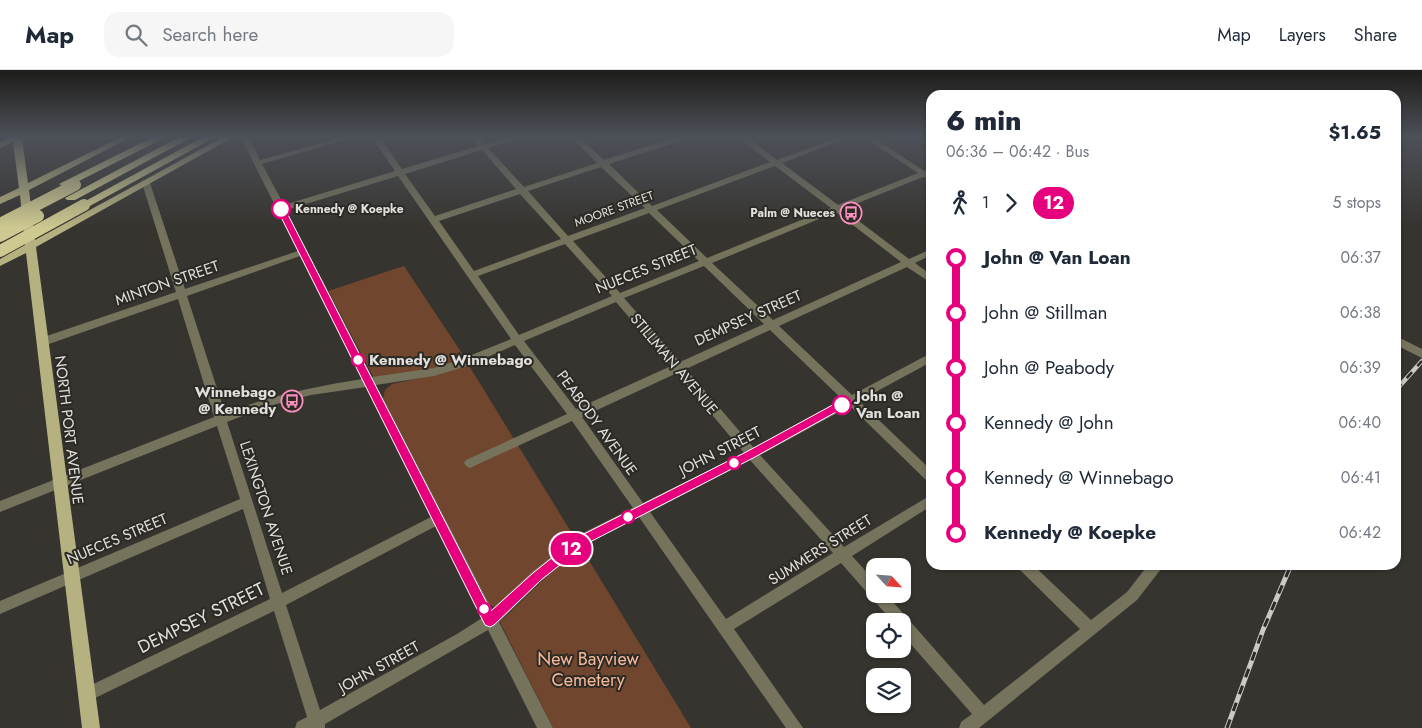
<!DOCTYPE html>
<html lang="en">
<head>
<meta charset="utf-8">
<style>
	:root { --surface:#fff; --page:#f6f6f7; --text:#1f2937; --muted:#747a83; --line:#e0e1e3 }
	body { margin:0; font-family:Jost,sans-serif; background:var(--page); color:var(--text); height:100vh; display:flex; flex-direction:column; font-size:19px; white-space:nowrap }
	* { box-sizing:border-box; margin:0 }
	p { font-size:16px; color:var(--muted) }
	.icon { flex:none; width:28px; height:28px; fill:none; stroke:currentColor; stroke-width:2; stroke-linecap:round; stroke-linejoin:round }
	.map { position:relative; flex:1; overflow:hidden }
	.panel { position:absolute; left:926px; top:20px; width:475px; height:480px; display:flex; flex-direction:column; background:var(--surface); border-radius:15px; box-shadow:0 1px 4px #0004 }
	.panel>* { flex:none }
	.badge { padding:0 10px; border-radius:16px; font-size:18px; line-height:32px }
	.needle { width:32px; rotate:116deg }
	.fabs { position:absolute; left:866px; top:488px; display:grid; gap:10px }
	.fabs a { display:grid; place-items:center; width:45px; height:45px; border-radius:10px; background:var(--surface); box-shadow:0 1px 4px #0004; font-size:25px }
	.map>.badge { position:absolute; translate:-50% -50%; box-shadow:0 0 0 2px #fff }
	.legs { display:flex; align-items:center; gap:8px; height:55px; padding:0 20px; font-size:16px }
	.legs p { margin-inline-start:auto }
	.headline { display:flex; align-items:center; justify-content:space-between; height:85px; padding:0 20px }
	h1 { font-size:28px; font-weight:800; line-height:38px }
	ul { padding:0 20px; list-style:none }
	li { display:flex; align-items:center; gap:18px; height:55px; font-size:19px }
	li i { display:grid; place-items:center; width:8px; height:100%; margin:0 6px; background:currentColor }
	li i::after { content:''; width:12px; height:12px; margin:-6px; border:4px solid; border-radius:50%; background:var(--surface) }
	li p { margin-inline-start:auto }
	li:first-child i { background:linear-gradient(#0000 50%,currentColor 0) }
	li:last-child i { background:linear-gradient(currentColor 50%,#0000 0) }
	header { display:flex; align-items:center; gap:30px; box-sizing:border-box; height:70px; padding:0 25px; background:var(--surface); border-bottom:1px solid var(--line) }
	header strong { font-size:24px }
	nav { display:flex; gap:28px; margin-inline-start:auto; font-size:18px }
	.search { width:350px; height:45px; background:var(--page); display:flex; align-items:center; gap:12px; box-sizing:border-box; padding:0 18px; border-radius:15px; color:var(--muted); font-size:19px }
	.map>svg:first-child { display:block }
	.green { fill:#71462e }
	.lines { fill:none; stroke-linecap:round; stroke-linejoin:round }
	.minor { fill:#75735c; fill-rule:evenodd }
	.major { fill:#b5b181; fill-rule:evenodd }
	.highway { fill:#cec990; fill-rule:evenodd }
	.rail-far1-casing { stroke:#cac9c5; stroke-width:4.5 }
	.rail-casing { stroke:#cac9c5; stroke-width:5 }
	.rail-far1 { stroke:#2c2a25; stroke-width:2.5; stroke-dasharray:8; stroke-linecap:butt }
	.rail { stroke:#2c2a25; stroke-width:3; stroke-dasharray:9; stroke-linecap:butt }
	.highway-bridge { stroke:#cec990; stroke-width:12 }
	.line-1 { fill:#e6007e; stroke:#fff }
	.stop-1-dot { fill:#fff; stroke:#e6007e; stroke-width:2.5 }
	.labels { text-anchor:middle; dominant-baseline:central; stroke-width:4; stroke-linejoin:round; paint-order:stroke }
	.far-stop-label { font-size:12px; font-weight:bold; fill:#e1e0dc; stroke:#2c2a25; text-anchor:start }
	.far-street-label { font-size:12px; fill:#e1e0dc; stroke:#2c2a25 }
	.far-poi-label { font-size:12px; font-weight:bold; fill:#e1e0dc; stroke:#2c2a25; text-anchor:end }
	.street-label { font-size:15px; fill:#e1e0dc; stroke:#2c2a25 }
	.stop-label { font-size:15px; font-weight:bold; fill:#e1e0dc; stroke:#2c2a25; text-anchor:start }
	.poi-label { font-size:15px; font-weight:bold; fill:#e1e0dc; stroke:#2c2a25; text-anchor:end }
	.near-street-label { font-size:18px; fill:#e1e0dc; stroke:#2c2a25 }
	.near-park-label { font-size:18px; fill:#f7b898; stroke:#2c2a25 }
</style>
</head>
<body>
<header>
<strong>Map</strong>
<div class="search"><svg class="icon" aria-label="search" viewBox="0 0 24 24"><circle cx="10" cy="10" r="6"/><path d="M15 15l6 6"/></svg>Search here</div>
<nav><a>Map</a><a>Layers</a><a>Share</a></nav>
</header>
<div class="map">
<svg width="1422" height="658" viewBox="0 0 1422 658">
	<rect width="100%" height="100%" fill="#36342f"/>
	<path class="green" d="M404,196l61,92 -33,11 -58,9 -46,-87z
		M468,294l108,176 -82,67 -4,-2 -107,-206 2,-9 7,-6 47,-10z
		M582,479l109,179h-138l-53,-106 50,-49z"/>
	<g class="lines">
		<path class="minor" d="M240,66h8l12,24 87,-24h12l-97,28 22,41 111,-34 -24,-35h8l23,33 76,-23 -9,-10h8l8,8 27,-8h12l-1,2 -35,10 36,39 73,-24 -27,-27h8l26,24 75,-24h11l-1,2 -80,26 43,42 118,-44 -33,-26h9l31,24 65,-24h11l-71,27 56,42 80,-32 -56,-37h9l53,35 7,-2v7l-4,2 -4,-1 -80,32 66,50 22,-10v6l-16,8 16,12v8l-24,-16 -128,59 73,69 79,-42v9l-72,39 72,69v12l-4,-1 -77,-75 -90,49 84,92 87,-52v11l-79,50 23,25v13h11l98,111 96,-76 -61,-60 -2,-4h16l58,55 36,-28 21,-27h15l-2,4 -24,31 -158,128h-20l2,-6 11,-8 -70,-80v-13h-10l-51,-58 -107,66 69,99h-17l-147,-211 -52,27 -45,36 -43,42 54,106h-16l-49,-98 -163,94v4h-30l2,-6 10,-5 -33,-106 -183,89 -5,3 -5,-3 -3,-5 3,-5 189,-91 -27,-90 -243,105v-13l240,-102 -23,-73 -217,86v-11l214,-84 -36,-118 -132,46h-8l-1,-3 1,-3 138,-47 -34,-109 1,-2 3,-1 4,3 35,106 113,-38zM482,80l34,39 -81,27 -30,-42zM775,96l56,42 -124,50 -50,-48zM601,97l44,41 -77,28 -40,-45zM398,106l113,163 -52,21 -25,8 -62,9 -86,-167zM520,124l41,45 -87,32 -35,-50zM836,142l65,50 -128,58 -61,-57zM649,143l50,48 -79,32 -47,-52zM565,174l47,52 -93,39 -41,-59zM300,186l62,123c-49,8 -92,17 -137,34l-38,-117zM704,196l60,58 -84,38 -56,-64zM616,232l55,64 -95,43 -52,-68zM770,260l73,70 -89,48 -68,-79zM515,275l52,69 -101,46 -2,3 2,3 4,2 4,-2 98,-45 61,87 -56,28 -45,36 -40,37 -116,-224 58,-9 33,-10zM677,303l67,80 -101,50 -61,-86zM366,317l65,130 -149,76 -55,-171 38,-15 46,-12zM750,390l83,93 -107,66 -76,-107zM436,456l46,92 -25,16 -137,76 -34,-105z
			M1396,266l26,13v9l-26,-13z"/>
		<path class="major" d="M13,66h11l-2,2 6,45 95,-47h10l-104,54 6,50 190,-104h10l-199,111 64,481h-18l-56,-475 -26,13v-7l25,-14 -5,-50 -20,9v-7l19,-9 -6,-46 -13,6v-6z"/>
		<path class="highway" d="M155,66h13l-99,50 -4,1 -6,-3z
			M181,66h13l-119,64h-8l-2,-2z
			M205,66h12l-129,71 -4,1 -6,-3z"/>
		<g class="rail-far1-casing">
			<path id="rail-far1" d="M1396,320l26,-29"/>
		</g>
		<g class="rail-casing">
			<path id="rail" d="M1227,658l36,-98 28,-65"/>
		</g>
		<use href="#rail-far1" class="rail-far1"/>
		<use href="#rail" class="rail"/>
		<path class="highway-bridge" d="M0,154l75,-39
			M0,166l38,-20
			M0,181l84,-46"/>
	</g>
	<linearGradient id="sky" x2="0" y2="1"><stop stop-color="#1e1d1a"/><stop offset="0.42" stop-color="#4c5058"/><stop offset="1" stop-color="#4c5058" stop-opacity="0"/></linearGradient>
	<rect width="1422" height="158" fill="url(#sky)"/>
	<path class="line-1" d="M281,137l4,2 206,402 42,-38 45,-36 170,-86 90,-49h7l2,3 -2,2 -90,50 -169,87 -45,36 -47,45 -4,2 -5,-2 -208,-416z"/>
	<defs>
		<g id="bus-ring" transform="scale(1.125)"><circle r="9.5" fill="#2c2a25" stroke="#fd8ec0" stroke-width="1.5"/><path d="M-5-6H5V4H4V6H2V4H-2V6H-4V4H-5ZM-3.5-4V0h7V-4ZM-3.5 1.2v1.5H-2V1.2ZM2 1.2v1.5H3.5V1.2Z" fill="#fd8ec0"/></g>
	</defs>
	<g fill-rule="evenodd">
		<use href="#bus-ring" x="851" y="143"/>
		<use href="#bus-ring" x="292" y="331"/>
	</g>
	<g class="stop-1-dot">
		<circle cx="281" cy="139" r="9"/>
		<circle cx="358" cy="290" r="6"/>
		<circle cx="842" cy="335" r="9"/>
		<circle cx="734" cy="393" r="6"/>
		<circle cx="628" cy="447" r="6"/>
		<circle cx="484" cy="539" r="6"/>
	</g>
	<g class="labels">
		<g class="far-stop-label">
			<text x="295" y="139">Kennedy @ Koepke</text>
		</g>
		<g class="far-street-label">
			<text transform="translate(614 139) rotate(-20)">MOORE STREET</text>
		</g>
		<g class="far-poi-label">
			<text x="835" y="143">Palm @ Nueces</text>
		</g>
		<g class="street-label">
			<text transform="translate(646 199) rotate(-22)">NUECES STREET</text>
			<text transform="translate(167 213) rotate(-19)">MINTON STREET</text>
			<text transform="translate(748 248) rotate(-24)">DEMPSEY STREET</text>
			<text transform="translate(674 294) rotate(50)">STILLMAN AVENUE</text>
			<text transform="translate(597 353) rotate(54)">PEABODY AVENUE</text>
			<text transform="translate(69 360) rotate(83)">NORTH PORT AVENUE</text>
			<text transform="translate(720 381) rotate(-27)">JOHN STREET</text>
			<text transform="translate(266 438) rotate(72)">LEXINGTON AVENUE</text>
			<text transform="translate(117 469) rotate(-23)">NUECES STREET</text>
			<text transform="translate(820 480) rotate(-32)">SUMMERS STREET</text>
			<text transform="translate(379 597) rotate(-29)">JOHN STREET</text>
		</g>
		<g class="stop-label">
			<text x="369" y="290">Kennedy @ Winnebago</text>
			<text x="856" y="326">John @<tspan x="856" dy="17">Van Loan</tspan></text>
		</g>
		<g class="poi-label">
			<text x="276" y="322">Winnebago<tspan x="276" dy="17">@ Kennedy</tspan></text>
		</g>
		<g class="near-street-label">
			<text transform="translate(201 548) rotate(-26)">DEMPSEY STREET</text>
		</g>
		<g class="near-park-label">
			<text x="588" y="589">New Bayview<tspan x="588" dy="21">Cemetery</tspan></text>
		</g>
	</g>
</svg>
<div class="fabs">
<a><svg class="needle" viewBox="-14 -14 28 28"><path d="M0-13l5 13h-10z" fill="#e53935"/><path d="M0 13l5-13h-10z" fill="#747a83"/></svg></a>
<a><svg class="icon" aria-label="locate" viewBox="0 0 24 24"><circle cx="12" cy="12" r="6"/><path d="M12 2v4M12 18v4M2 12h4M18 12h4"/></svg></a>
<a><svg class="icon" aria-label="layers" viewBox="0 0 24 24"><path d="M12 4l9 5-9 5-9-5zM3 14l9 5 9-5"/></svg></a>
</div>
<b class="badge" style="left:571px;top:479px;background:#e6007e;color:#fff">12</b>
<section class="panel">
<div class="headline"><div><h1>6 min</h1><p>06:36 – 06:42 · Bus</p></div><b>$1.65</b></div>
<div class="legs"><svg class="icon" aria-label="walk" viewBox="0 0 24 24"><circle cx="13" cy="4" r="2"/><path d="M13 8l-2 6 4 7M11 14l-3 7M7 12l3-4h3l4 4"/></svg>1<svg class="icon" aria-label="forward" viewBox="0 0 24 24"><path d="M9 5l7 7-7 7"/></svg><b class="badge" style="background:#e6007e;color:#fff">12</b><p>5 stops</p></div>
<ul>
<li><i style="color:#e6007e"></i><b>John @ Van Loan</b><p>06:37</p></li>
<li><i style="color:#e6007e"></i><span>John @ Stillman</span><p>06:38</p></li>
<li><i style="color:#e6007e"></i><span>John @ Peabody</span><p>06:39</p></li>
<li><i style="color:#e6007e"></i><span>Kennedy @ John</span><p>06:40</p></li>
<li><i style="color:#e6007e"></i><span>Kennedy @ Winnebago</span><p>06:41</p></li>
<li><i style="color:#e6007e"></i><b>Kennedy @ Koepke</b><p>06:42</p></li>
</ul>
</section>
</div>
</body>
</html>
